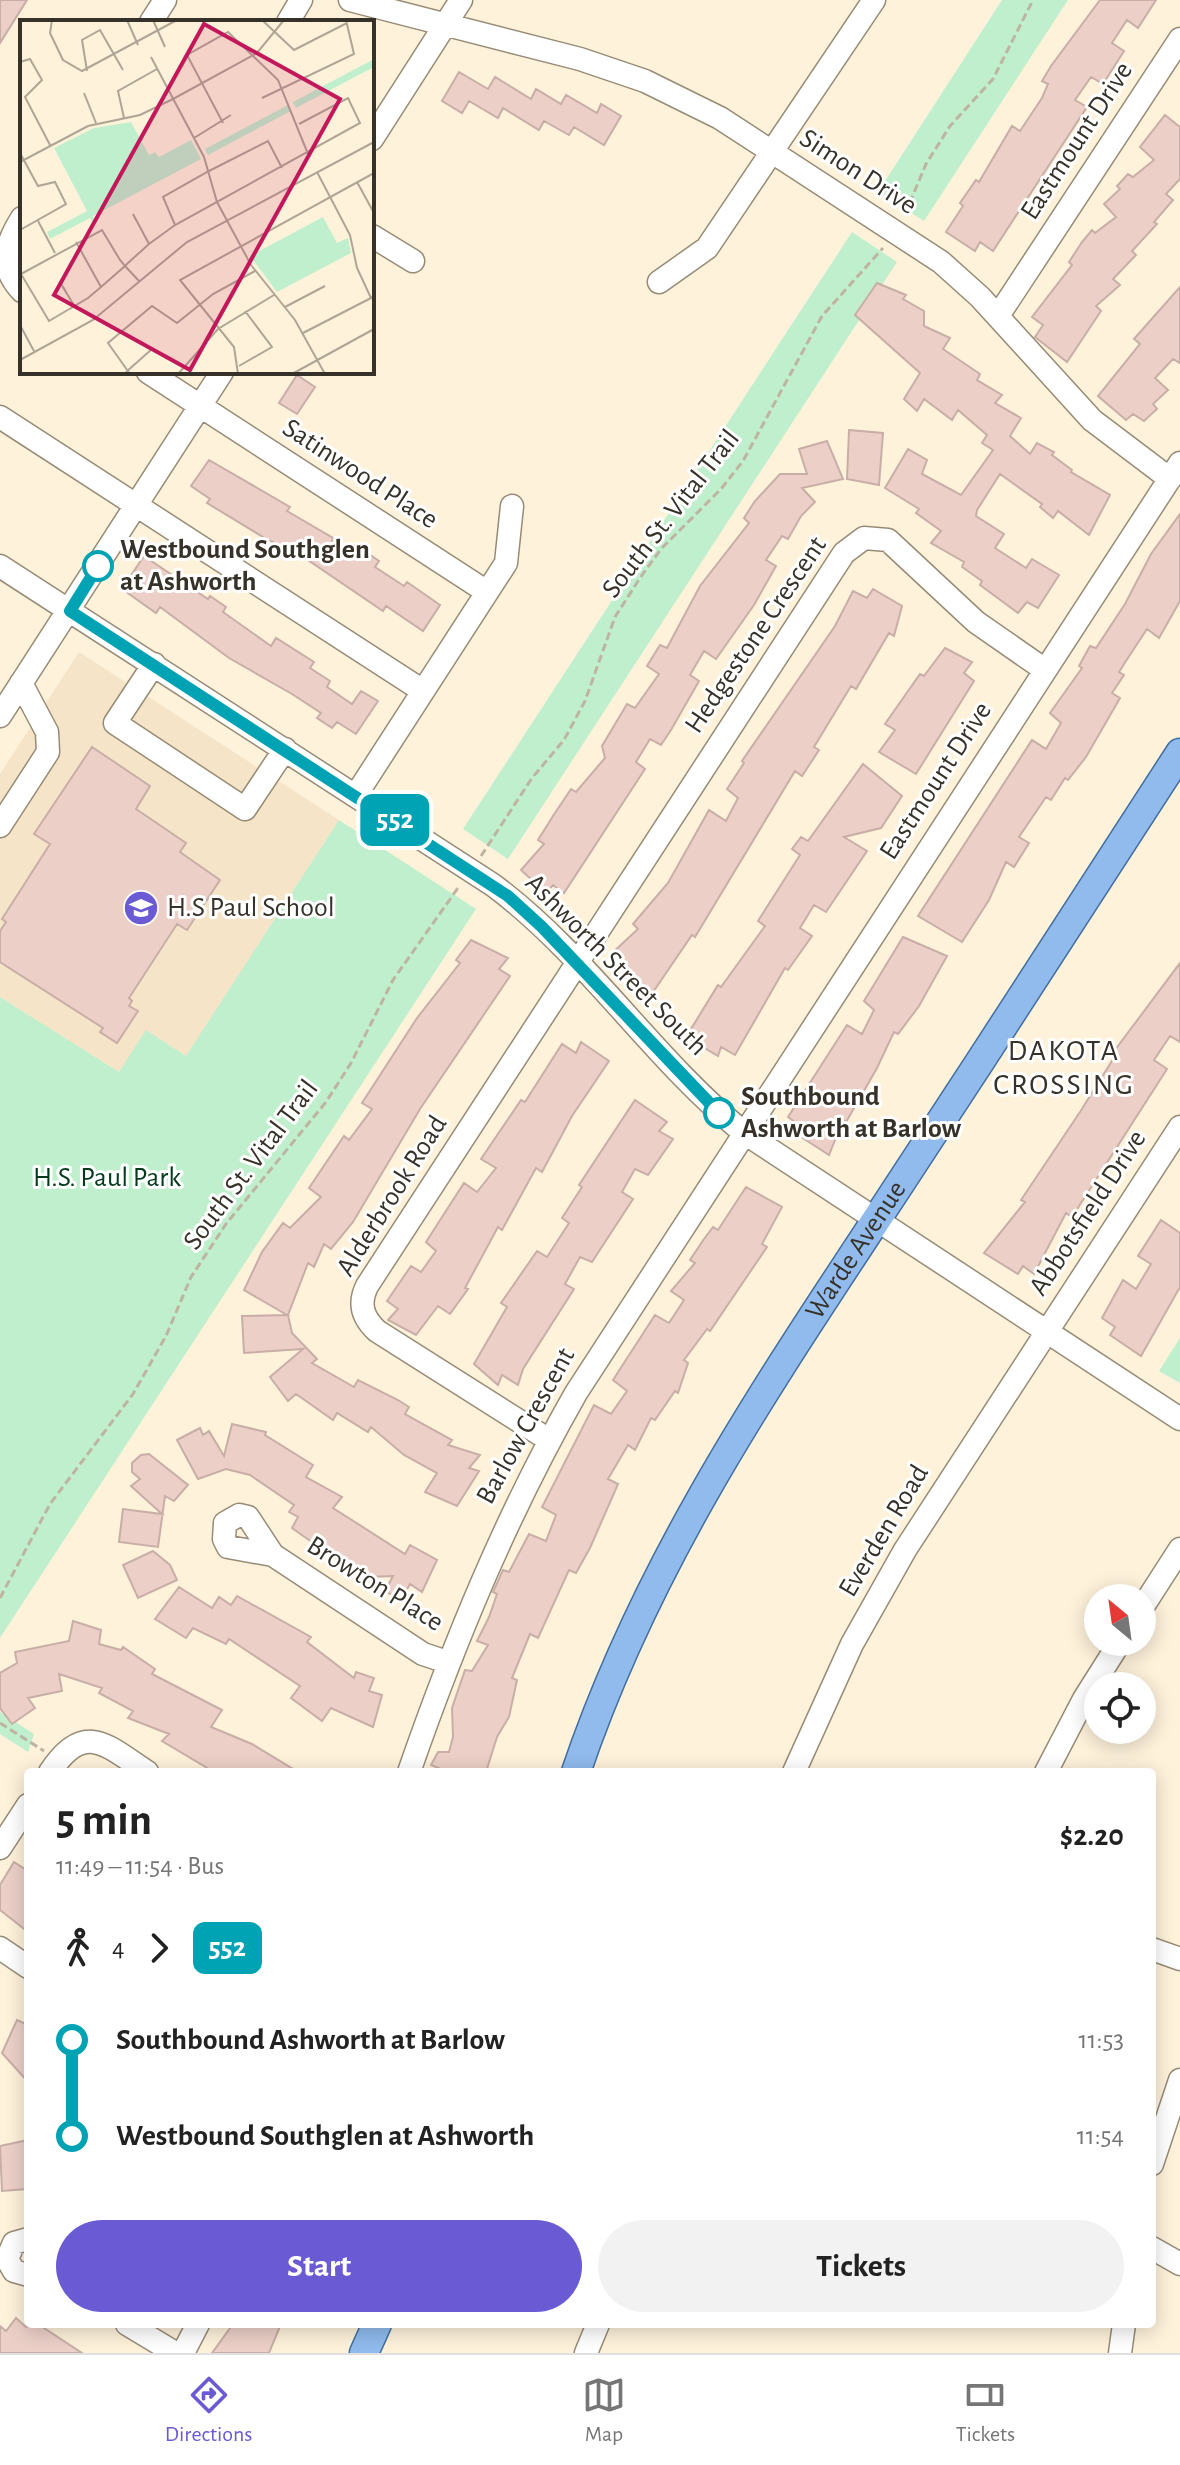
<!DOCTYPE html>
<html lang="en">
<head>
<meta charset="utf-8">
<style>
	:root { --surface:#fff; --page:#f2f2f2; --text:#222; --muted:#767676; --line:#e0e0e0; --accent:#6a5ad3 }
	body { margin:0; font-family:"Alegreya Sans",sans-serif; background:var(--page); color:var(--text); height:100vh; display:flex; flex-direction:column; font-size:30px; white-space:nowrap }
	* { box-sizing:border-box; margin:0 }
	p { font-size:26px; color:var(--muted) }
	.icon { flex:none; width:44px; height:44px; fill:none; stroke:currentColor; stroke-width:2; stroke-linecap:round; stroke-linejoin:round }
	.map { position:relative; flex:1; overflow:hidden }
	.drawer { position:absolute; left:24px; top:1768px; width:1132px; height:560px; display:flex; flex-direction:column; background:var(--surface); border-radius:8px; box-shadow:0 4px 20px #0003 }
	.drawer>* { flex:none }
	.badge { padding:0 16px; border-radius:12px; font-size:28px; line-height:52px }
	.needle { width:52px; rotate:331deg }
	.buttons { position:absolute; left:1084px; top:1584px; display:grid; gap:16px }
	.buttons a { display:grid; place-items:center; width:72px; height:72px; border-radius:50%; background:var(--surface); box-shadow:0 4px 20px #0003; font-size:40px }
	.map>.badge { position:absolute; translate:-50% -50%; box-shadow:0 0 0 4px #fff }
	.legs { display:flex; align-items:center; gap:12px; height:88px; padding:0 32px; font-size:26px }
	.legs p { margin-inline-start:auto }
	.overview { display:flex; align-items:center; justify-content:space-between; height:136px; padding:0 32px }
	h1 { font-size:44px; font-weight:700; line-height:60px }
	.primary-button { display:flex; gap:16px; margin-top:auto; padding:16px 32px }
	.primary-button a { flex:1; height:92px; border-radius:48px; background:var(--accent); color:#fff; font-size:32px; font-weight:700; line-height:92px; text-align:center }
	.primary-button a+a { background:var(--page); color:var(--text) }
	ul { padding:0 32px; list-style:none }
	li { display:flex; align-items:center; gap:28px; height:96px; font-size:30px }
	li i { display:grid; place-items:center; width:12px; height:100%; margin:0 10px; background:currentColor }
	li i::after { content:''; width:20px; height:20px; margin:-10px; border:6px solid; border-radius:50%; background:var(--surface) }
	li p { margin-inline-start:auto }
	li:first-child i { background:linear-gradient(#0000 50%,currentColor 0) }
	li:last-child i { background:linear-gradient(currentColor 50%,#0000 0) }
	.menu { display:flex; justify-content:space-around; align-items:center; height:112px; border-top:2px solid var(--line); background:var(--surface); font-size:22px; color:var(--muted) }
	.menu a { display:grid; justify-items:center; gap:4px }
	.menu .selected { color:var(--accent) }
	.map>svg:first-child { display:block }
	.built { fill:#f5e4c8 }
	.green { fill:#c0efcd }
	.building { fill:#ecd0c8; stroke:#c8aea6; stroke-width:2 }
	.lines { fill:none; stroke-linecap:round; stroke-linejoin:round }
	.minor-casing { stroke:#978b76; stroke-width:25 }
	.major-casing { stroke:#416e9f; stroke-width:31 }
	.path { stroke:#beb4a2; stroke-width:3; stroke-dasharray:8 4; stroke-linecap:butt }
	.minor { stroke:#fff; stroke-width:22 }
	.major { stroke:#90bbec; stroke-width:28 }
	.line-1-casing { stroke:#fff; stroke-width:18 }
	.line-1 { stroke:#00a3b4; stroke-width:12 }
	.stop-1-dot { fill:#fff; stroke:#00a3b4; stroke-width:4 }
	.labels { text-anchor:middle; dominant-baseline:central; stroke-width:6; stroke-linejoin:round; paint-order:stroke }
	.street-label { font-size:28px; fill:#373229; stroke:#fff }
	.stop-label { font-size:28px; font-weight:bold; fill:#373229; stroke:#fff; text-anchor:start }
	.poi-label { font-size:28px; fill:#373229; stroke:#fff; text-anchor:start }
	.park-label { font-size:28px; fill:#023a1c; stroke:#fff }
	.neighbourhood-label { font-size:30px; letter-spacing:2px; fill:#373229; stroke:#fff }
	.inset-road { fill:none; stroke:#aea594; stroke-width:2 }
	.view { fill:#c2185b; fill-opacity:0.15; stroke:#c2185b; stroke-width:4 }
	.inset-edge { fill:none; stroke:#373229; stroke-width:4 }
</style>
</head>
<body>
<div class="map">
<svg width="1180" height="2353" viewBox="0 0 1180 2353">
	<rect width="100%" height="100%" fill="#fef2db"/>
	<path class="built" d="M79,652l260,168 -153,237 -67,15 -119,-75v-223z"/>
	<path class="green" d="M1002,0h66l-144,221 -46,-29z
		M852,232l45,30 -389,597 -45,-30z
		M339,820l137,89 -476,729v-641l119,75 27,-42 40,26z
		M1180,1338v45l-21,-12z
		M0,1712l34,22 -6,18 -28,-18z"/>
	<path class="building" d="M0,0h27l-27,43z
		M1100,0h56l-18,28 -11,-8 -15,23 12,8 -21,33 -12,-7 -16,23 12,7 -94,144 -13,-9 -5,9 -29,-19 17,-26 -3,-3 16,-23 3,2 33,-56 8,5 22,-33 6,-14 -6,-3 9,-15z
		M459,72l29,17 7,-12 36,22 5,-10 25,15 5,-9 31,18 4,-9 20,12 -17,29 -30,-18 -5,8 -25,-14 -5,9 -36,-22 -5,10 -29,-17 -7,12 -20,-12z
		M1165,115l15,12v52l-14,15 7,6 -19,22 3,2 -25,27 4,4 -23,24 7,6 -24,21 5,5 -34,51 -32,-25 8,-12 -11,-8 40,-52 -3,-3 13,-20 10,-12 3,3 21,-16 -12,-13 16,-15 -3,-3 11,-12 5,3 21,-17 -14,-13z
		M877,283l29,12 -3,4 21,12v15l26,12 -7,11 37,25 -3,6 25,15 -7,8 26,15 -11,18 20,18 7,-11 17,9 -2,3 20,15 -1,2 39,23 -21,40 -31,-24 -5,7 -13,-11 2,-3 -42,-30 -23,36 -1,6 28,18 -9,14 31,20 6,-9 27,16 -21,33 -11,-6 -9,11 -38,-28 2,-4 -20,-14 2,-5 -33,-19 10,-12 -25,-18 3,-4 -34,-21 23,-39 19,11 -5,14 39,21 32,-45 -11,-7 5,-8 -29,-25 -6,10 -28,-21 -7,12 -13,-12 16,-26 -65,-58z
		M1180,287v76l-7,-4 -18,19 13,12 -15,14 4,5 -13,12 -11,-7 -7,6 -28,-24 42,-52 -6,-5z
		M297,375l18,12 -18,27 -18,-11z
		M849,430l34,3 -4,52 -32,-6z
		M827,441l16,38 -41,9 13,14 -14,14 -13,23 -6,-3 -16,24 10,6 -22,39 -38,54 -12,-8 -14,24 9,6 -28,49 -10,15 -11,-6 -14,23 9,7 -81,124 -11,-8 -7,8 -25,-23 23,-26 -6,-4 15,-24 18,-27 5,3 29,-34 -3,-12 25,-42 8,4 24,-34 -12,-8 13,-21 7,3 33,-62 49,-63 -5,-5 11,-17 25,-27h27l-8,-25z
		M209,460l81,47 -3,4 46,27 -1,3 26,17 5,-8 16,11 -4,6 29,19 3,-4 33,23 -17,26 -37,-25 -3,5 -90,-61 -25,-10 -61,-37 3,-4 -19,-13z
		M1180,514v87l-21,37 -12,-9 -21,32 -7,11 5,3 -12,18 8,5 -34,59 -18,23 -3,-2 -14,22 -5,-3 -27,40 10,6 -15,24 -8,-5 -17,38 -27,42 -44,-26 114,-176 14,9 15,-26 -11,-10 32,-45 -3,-2 11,-20 6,2 29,-44 26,-50z
		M144,556l64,43 2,-3 16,11 -3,5 48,34 5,-8 38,24 -4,6 20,13 -3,6 25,17 9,-13 17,10 -22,33 -19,-12 -5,6 -15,-10 4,-5 -29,-19 -63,-36 -69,-51 -4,6 -34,-24z
		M873,589l29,17 -8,30 -5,-3 -33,56 -5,-3 -37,61 5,3 -17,26 -7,-5 -100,166 -3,-2 -43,63 -23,-21 3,-7 -19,-15 28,-26 -5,-5 35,-41 41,-73 17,11 12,-23 -11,-9 17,-26 -2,-2 93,-135 18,-35 14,7z
		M945,648l27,14 -8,11 10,8 -58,93 -37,-22 16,-22 -10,-6 35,-50 4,2z
		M92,747l58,39 -14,23 50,34 -6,9 40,28 -33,50 -10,-6 -48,74 3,3 -3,5 9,5 -21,32 -17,-11 3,-4 -103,-66v-31l6,-9 -4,-3 48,-75 -16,-10z
		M863,764l39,32 -21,32 -37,9 23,14 -41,61 -12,-7 -14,23 12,8 -24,34 -3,-2 -50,87 -14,-8 -3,9 -32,-19 32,-52 3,2 44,-61 -7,-5 42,-66 -8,-6 9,-12 7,4z
		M903,937l44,19 -28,50 -21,28 -4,-2 -17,36 -31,54 -3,-2 -14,35 -34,-22 4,-8 -11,-8 59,-92 15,9 12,-24 -10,-9z
		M471,940l37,18 -9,11 11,7 -90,133 -67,113 -22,27 -7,-5 -10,23 -6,-4 -20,52 4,18 25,26 -5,4 42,24 4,-7 40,20 11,7 -4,7 47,26 -4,5 32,10 -11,13 10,3 -22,35 -32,-14 12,-19 -33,-18 -33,-28 -3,5 -31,-19 -4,7 -37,-26 -8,7 -18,-24 33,-28 -59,4 -2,-37 45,-1 -43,-25 18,-38 21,-29 7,5 31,-31 -12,-9 35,-52 5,4 23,-31 -10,-6 55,-85 43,-55 -4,-3z
		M1180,963v79l-10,-6 -16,24 13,9 -95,148 -6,-4 -32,61 -11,-8 -5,8 -34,-21 41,-51 -4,-2 59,-88 35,-56 -3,-2z
		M581,1042l28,19 -37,55 -30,56 -6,-4 -34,62 -4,-3 -33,61 3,1 -18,25 -12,-8 -22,29 -28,-15 10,-11 -11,-8 24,-35 10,6 15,-21 -10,-9 38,-59 13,9 19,-24 -15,-9 40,-59 4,2 37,-58 14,9z
		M635,1100l32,22 -8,9 14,8 -25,36 -13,-6 -13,23 11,7 -41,63 -12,-5 -15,27 9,5 -51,80 -5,16 -16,-10 -4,10 -24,-21 33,-57 -6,-4 36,-52 10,6 22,-34 -7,-5 20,-31 -3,-2z
		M746,1187l36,20 -20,37 5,3 -57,84 -3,-2 -23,31 4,3 -10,30 -3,-2 -20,29 -4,-2 -16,32 -7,-5 -20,34 10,5 -28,64 -14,25 -7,-3 -31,68 -8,-4 -18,44 5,2 -8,37 -12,20 -11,35h-38l-17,-7 7,-13h11l4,-15 -1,-29 13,-38 7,1 16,-26 -11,-4 12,-24 8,-23 -4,-2 10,-22 6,2 20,-38 17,7 10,-26 -14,-8 52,-102 17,9 16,-23 -14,-11 9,-14 33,-51 14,8 15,-23 -13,-9 24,-28 -5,-3 14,-21 9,-12 5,3z
		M1161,1220l19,13v54l-39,69 -31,-21 5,-8 -13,-9 21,-38 13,9 15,-25 -13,-8z
		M232,1424l34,8 -1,3 48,30 -7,12 36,20 -9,11 72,46 5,-9 27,15 -15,32 -12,-8 -9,16 -16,-9 8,-15 -26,1 -37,-22 -38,-27 6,-11 -9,-5 5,-7 -44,-30 -24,-6 -28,10 -21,-39 23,-12 3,7 6,-4 15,25z
		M149,1454l39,31 -14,16 -9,-5 -7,51 -39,-5 4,-33 39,5 -31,-28 9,-7 -8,-7v-9l9,-8z
		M153,1551l17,14 7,15 -39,18 -15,-33z
		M179,1587l33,21 7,-11 12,8 6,-9 74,41 -4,5 47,36 2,-6 18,6 -5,13 13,4 -9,32 -42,-19 -9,13 -31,-23 9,-12 -71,-47 -3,5 -33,-16 -7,10 -31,-19z
		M73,1621l28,9 -2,14 22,6 2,-3 32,22 -3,5 70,36 -11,17 41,17 46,28h-84l-52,-31 7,-7 -41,-16 5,-7 -34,-18 3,-5 -43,-14 3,17 -34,7 7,10 -23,16 -12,-16v-35l17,-10 -2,-11 54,-11z
		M14,1862l14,9v61l-28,-22v-25z
		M17,2020l11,5v57l-26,-29z
		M28,2140v49l-26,2 -2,-45z
		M16,2318l10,9 12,-3 44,29h-82v-27l6,5z
		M233,2324h48l-12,29h-57z"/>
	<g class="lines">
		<g class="minor-casing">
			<path id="minor" d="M350,0l230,59 65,22 75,37 221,144 39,35 112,123 78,59
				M151,22l14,-22
				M288,22l13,-22
				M372,139l89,-139
				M22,218c-18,28 -22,50 0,73
				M372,236l41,25
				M659,282l48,-34 167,-248
				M998,316l182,-277
				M148,372l339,220
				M0,417l423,274
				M0,566l493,319c94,70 159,173 250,247l437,287
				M154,664l-39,59 130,86 40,-60
				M0,716l222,-344
				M356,795l150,-232 6,-57
				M0,826l48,-74 -1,-20 -26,-49
				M549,1440l-172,-109c-14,-13 -19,-27 -10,-45l477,-733 20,-15 24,2 88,82 69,48
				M273,1555l-45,-8 -4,-8 1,-16 14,-8 9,2 25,38 150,99 24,8
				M1142,1608l38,-59
				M50,1772c34,-52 56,-27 97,0
				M409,1772c46,-132 98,-258 167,-379l604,-930
				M794,1772l58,-128 53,-94 275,-423
				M1046,1772l38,-73 36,-57
				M0,1848l28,-43
				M0,1948l28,19
				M1152,1949l28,10
				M1152,2164l28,-84
				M28,2239l-14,4 -7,16 7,12 14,4
				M1152,2248l28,16
				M127,2324l48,29
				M183,2353l15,-29
				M586,2353l12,-29
				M1120,2353l4,-29"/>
		</g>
		<g class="major-casing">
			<g id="major">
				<path id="s1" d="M576,1772c71,-210 189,-383 310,-567 99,-150 196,-301 294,-452"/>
				<path d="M364,2353l13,-29"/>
			</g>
		</g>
		<path class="path" d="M905,214l21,-50 24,-38 43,-47 40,-79
			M481,856l51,-78 32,-38 21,-39 30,-84 25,-39 21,-29 60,-60 22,-28 79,-145 61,-68
			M0,1598l50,-94 83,-110 33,-58 25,-59 35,-53 100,-122 25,-39 42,-83 67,-95
			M0,1723l44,28"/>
		<use href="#minor" class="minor"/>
		<use href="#major" class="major"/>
	</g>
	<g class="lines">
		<g class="line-1-casing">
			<path id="line-1" d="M98,566l-28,45 438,285 34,31 177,186"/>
		</g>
		<use href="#line-1" class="line-1"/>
	</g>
	<defs>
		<g id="school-disc" transform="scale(1.8)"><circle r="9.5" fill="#6a5ad3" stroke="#fff"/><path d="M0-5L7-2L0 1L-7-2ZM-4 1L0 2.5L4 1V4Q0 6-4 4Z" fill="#fff"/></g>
	</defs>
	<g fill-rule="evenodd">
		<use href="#school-disc" x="141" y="908"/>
	</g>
	<g class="stop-1-dot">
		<circle cx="98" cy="566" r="14"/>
		<circle cx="719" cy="1113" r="14"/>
	</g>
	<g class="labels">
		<g class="street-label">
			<text transform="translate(1077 141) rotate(-57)">Eastmount Drive</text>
			<text transform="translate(858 172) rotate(33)">Simon Drive</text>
			<text transform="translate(360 474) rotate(33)">Satinwood Place</text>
			<text transform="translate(671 514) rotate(-52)">South St. Vital Trail</text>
			<text transform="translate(756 635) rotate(-56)">Hedgestone Crescent</text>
			<text transform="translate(936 781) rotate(-57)">Eastmount Drive</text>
			<text transform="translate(616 965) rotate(45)">Ashworth Street South</text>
			<text transform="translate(251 1165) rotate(-53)">South St. Vital Trail</text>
			<text transform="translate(392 1196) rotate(-58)">Alderbrook Road</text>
			<text transform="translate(1088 1213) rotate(-57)">Abbotsfield Drive</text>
			<text stroke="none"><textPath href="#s1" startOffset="594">Warde Avenue</textPath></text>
			<text transform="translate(526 1426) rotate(-61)">Barlow Crescent</text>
			<text transform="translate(884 1531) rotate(-59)">Everden Road</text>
			<text transform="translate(375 1584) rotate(32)">Browton Place</text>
		</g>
		<g class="stop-label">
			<text x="120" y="550">Westbound Southglen<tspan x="120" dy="32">at Ashworth</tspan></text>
			<text x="741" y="1097">Southbound<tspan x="741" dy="32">Ashworth at Barlow</tspan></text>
		</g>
		<g class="poi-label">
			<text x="167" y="908">H.S Paul School</text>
		</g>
		<g class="park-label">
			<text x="107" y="1178">H.S. Paul Park</text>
		</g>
		<g class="neighbourhood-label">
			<text x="1064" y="1051">DAKOTA<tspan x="1064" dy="34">CROSSING</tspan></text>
		</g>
	</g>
	<g transform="translate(20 20)">
		<rect width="354" height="354" fill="#fef2db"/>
		<path d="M354,39v8l-78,41 -3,-6zM268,85l3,6 -83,44 -3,-6zM111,102l18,33 6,-3 4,5 32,-17 10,19 -108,57 2,11 -5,-9 -40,21 -3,-7 40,-21 -33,-63 40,-20zM303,197l14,26 11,-5 3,15 -74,39 -27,-36z" fill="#c0efcd"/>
		<path class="inset-road" d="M32,0l-2,13 13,27 19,11 95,-51M107,0l11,25M133,0l12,27M242,0l32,30 53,-27M131,37l53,100 13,45 34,63 44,55 30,54M0,42l10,-3 12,21 -17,17 25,48M67,51l-5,-31 18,-10 23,40M64,73l12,30M242,78l92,-44 -8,-34M104,98l-6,-27 39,-22M203,103l-36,-68 41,-23 50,48 30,74M174,118l37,-23M0,133l18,33 17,-4 11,22 -46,26M0,142l68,-36 52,-11 33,-16 84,-46 27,-33M297,152l33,63 7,33 14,30M337,162l17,31M116,200l-3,-6 16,30M18,201l17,32M155,205l-12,-28 46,-26 59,-30 14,27M56,222l25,45M119,261l-14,-15 -5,-6 -18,-30 -81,44 28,47 39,-23 13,-11 24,-21 3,-3 21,-19 26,-19 185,-102 -12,-25 -49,26M45,270l-4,-6 14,23M265,287l40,-21M0,305l15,28M283,313l70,-36M0,340l73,-40 94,-78 187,-100M219,346l33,-19 -27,-36M106,352l26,-23M110,354l-22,-31 44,-37 25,17 36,-29 42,-23M158,354l40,-45 56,-34M218,354l-4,-27 -54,-67 194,-107M272,354l82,-45"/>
		<path class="view" d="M184,4l136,75 -150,271 -136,-75z"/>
		<rect width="354" height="354" class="inset-edge"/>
	</g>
</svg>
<div class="buttons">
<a><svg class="needle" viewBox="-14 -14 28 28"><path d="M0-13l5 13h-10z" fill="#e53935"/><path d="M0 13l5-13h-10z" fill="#767676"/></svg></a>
<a><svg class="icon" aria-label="locate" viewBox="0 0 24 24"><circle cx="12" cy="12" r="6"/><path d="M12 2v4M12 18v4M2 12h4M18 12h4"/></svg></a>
</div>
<b class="badge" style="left:395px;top:820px;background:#00a3b4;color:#fff">552</b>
<section class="drawer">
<div class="overview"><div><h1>5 min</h1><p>11:49 – 11:54 · Bus</p></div><b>$2.20</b></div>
<div class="legs"><svg class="icon" aria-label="walk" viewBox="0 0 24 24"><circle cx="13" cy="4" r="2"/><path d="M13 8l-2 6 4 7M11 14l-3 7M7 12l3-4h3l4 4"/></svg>4<svg class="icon" aria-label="forward" viewBox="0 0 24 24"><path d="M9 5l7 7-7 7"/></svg><b class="badge" style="background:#00a3b4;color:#fff">552</b></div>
<ul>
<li><i style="color:#00a3b4"></i><b>Southbound Ashworth at Barlow</b><p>11:53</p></li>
<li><i style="color:#00a3b4"></i><b>Westbound Southglen at Ashworth</b><p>11:54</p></li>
</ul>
<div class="primary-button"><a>Start</a><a>Tickets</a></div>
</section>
</div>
<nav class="menu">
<a class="selected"><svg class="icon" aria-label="directions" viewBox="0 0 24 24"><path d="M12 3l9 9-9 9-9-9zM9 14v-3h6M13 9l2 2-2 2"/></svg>Directions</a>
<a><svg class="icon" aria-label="map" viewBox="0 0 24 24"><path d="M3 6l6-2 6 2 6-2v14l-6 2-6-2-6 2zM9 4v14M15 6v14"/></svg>Map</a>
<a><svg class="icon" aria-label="tickets" viewBox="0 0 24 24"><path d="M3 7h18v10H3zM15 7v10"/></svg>Tickets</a>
</nav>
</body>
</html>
